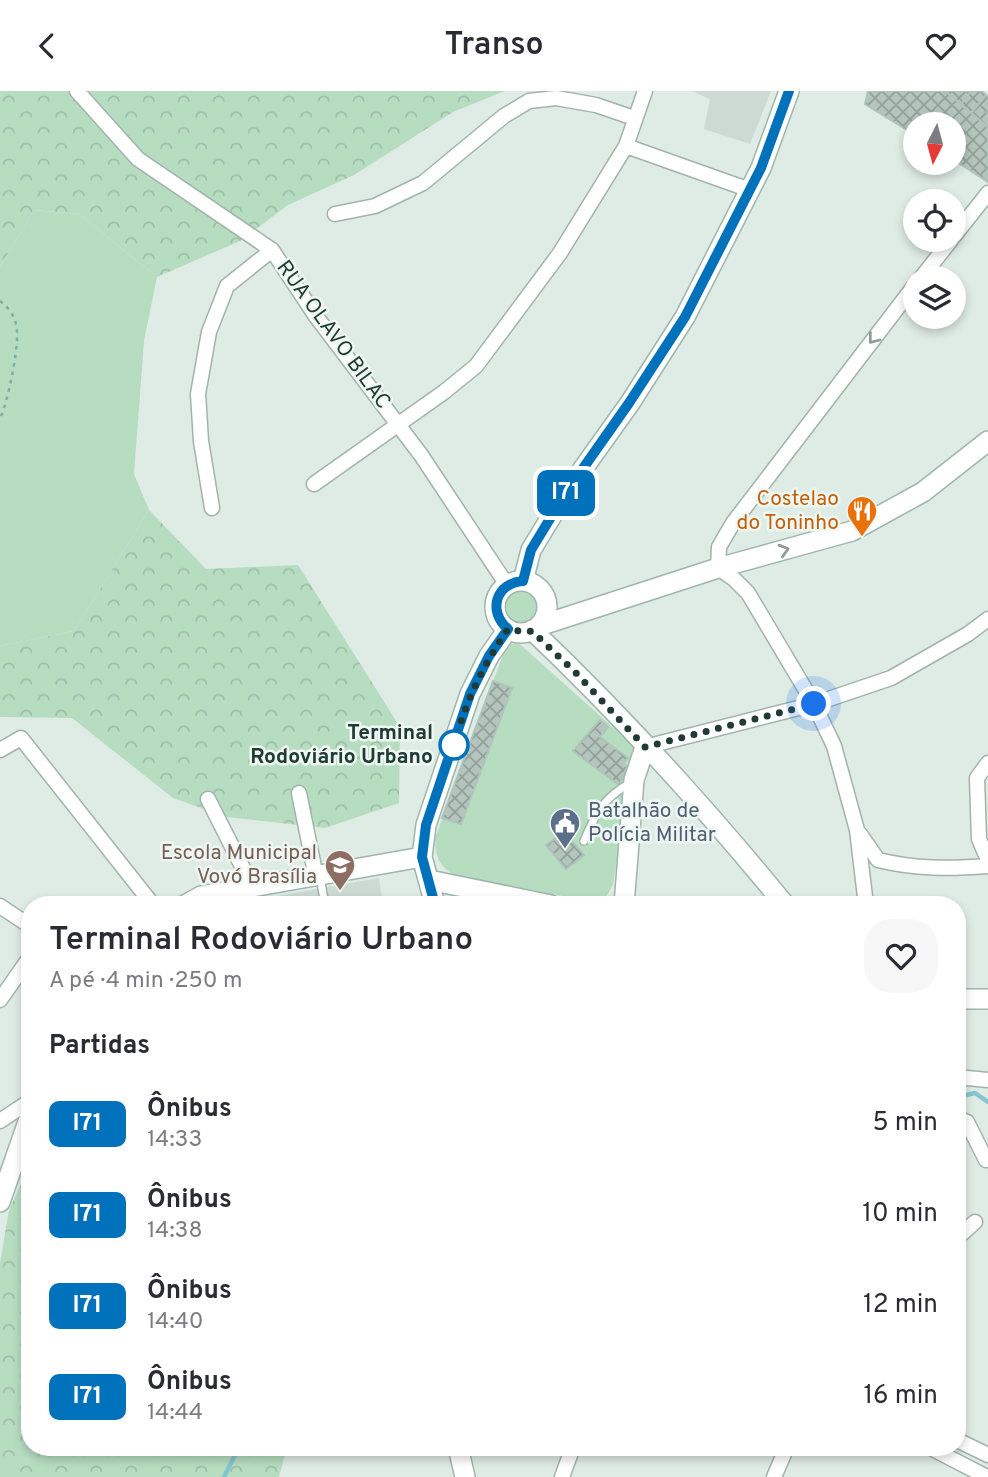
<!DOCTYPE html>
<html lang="pt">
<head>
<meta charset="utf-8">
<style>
	:root { --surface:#fff; --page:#f7f7f7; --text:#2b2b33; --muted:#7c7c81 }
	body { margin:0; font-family:Overpass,sans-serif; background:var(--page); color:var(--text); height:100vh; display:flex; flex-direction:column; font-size:26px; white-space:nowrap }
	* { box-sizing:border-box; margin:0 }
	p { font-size:23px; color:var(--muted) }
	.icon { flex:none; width:38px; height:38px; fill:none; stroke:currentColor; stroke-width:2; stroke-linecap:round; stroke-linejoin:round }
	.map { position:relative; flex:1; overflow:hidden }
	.side { position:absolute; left:21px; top:805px; width:945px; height:560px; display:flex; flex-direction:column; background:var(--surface); border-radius:28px; box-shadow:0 4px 10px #0003 }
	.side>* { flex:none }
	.badge { padding:0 14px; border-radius:10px; font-size:24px; line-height:46px }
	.needle { width:46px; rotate:186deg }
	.buttons { position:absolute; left:903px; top:21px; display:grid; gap:14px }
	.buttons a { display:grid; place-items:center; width:63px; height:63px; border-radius:50%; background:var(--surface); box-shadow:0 4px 10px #0003; font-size:35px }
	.you { position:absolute; width:35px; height:35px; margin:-18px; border:5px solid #fff; border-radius:50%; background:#1a73e8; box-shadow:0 0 0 10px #1a73e833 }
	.map>.badge { position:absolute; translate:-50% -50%; box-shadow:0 0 0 4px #fff }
	h2 { padding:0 28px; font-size:26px; line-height:63px }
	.round { display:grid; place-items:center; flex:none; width:74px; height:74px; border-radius:28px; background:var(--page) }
	.headline { display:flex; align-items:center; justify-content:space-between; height:119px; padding:0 28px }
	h1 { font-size:33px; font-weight:600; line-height:52px }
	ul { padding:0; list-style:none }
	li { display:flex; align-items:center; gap:21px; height:91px; padding:0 28px }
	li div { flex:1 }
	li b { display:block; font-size:26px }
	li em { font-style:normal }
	li .badge { min-width:77px; font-weight:700; text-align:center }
	header { display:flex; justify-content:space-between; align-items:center; height:91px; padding:0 28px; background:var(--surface); font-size:32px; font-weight:600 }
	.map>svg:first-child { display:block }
	.built { fill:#cddad4 }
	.green { fill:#b7ddc1 }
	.forest { fill:url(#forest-crowns) }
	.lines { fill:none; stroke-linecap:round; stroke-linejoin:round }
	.stream { stroke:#85c6d1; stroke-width:4.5 }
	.building { fill:url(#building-cross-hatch); stroke:#b1c4bc; stroke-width:2 }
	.lane-casing { stroke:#a2b3ac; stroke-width:10 }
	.street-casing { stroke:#a2b3ac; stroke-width:17 }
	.secondary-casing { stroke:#9eb6ad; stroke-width:22 }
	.path { stroke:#7eafa0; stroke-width:2.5; stroke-dasharray:3.5 5; stroke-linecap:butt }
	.lane { stroke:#fff; stroke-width:7 }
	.street { stroke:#fff; stroke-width:14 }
	.secondary { stroke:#fff; stroke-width:19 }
	.oneway { stroke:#909d99 }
	.line-casing { stroke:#fff; stroke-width:16 }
	.line { stroke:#0072bc; stroke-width:10 }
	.walk { stroke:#203b33; stroke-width:7; stroke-dasharray:0 12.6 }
	.stop-dot { fill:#fff; stroke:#0072bc; stroke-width:3.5 }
	.labels { text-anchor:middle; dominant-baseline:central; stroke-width:5; stroke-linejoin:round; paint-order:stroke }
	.street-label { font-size:21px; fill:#203b33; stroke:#eff7f3 }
	.food-label { font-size:21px; fill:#c56008; stroke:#eff7f3; text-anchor:end }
	.stop-label { font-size:21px; font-weight:bold; fill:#203b33; stroke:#eff7f3; text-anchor:end }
	.service-label { font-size:21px; fill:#4e5e75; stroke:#eff7f3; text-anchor:start }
	.education-label { font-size:21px; fill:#785e54; stroke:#eff7f3; text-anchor:end }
</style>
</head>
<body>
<header><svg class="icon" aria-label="back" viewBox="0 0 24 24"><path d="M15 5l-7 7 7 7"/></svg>Transo<svg class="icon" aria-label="heart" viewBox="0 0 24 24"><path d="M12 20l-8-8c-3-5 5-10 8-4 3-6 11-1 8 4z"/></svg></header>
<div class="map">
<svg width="988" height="1386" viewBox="0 0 988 1386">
	<defs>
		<pattern id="forest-crowns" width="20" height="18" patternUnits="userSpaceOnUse" patternTransform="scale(1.75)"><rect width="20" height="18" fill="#b7ddc1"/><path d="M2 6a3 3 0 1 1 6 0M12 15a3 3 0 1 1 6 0" fill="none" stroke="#9dbfa6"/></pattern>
		<pattern id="building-cross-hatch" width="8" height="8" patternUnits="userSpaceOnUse" patternTransform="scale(1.75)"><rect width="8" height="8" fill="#b4c5be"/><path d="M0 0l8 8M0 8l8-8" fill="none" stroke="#92a19b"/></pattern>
	</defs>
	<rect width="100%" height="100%" fill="#dfebe5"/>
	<path class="built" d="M692,0h79l-21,53 -46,-15 6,-30z
		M379,787l4,27h-105l-1,-9z"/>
	<path class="green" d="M34,119l45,4 78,63 -13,64 -10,133 15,36 -75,121 -74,15v-379z
		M504 515a17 17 0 1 1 34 0a17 17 0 1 1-34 0Z
		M510,553h9l4,3 113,101 -23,136c-4,9 -7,15 -17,18l-138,-25c-18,-9 -23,-19 -23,-39l69,-186z"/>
	<path class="forest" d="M0,0h505l-52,21 -99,63 -66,30 -48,36 -83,36 -78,-63 -45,-4 -34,57z
		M149,419l57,59 92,-4 102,162 -1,76 -74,25 -98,-11 -54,-19 -101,-80 -72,-1v-71l74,-15z
		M30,1073v283h257l-8,30h-279v-214l9,-53z"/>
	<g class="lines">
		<path class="stream" d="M957,1006l18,-4 13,9
			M224,1386l15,-30"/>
	</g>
	<path class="building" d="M868,0h77l43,36v55l-34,-22v-36h-39v11l-50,-31z
		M945,0h26l-10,13z
		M971,0h11l4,4 -15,18 -10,-9z
		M986,4l2,1 -1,31 -16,-14z
		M493,590l19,7 -51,136 -19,-6z
		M600,629l8,7 -8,10 28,21 -5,5 4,4 -8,18 -46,-34z
		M564,741l20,23 -18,14 -20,-24z"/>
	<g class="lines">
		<g class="lane-casing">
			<path id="lane" d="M584,750c12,-29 19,-42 47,-59
				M320,786l5,28"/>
		</g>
		<g class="street-casing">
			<path id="street" d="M77,0l61,68 134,91 43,65 106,140 86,130
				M626,55l124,44
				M335,123l40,-8 48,-23 81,-67 25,-15 27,-3 40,7 38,13
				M954,145l34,-43
				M921,187l30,-38
				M314,393l130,-92 32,-26 84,-113 66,-107 19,-55
				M212,417l-11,-67 -3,-47 11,-62 18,-46 45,-36
				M645,656l169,-43 77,-26 77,-44 20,-15
				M0,659l21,-12 132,167
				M988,672l-11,15 2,61 9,21
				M299,702l17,84
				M208,708l45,89
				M860,743l18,26c37,9 72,9 110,6
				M866,814l-9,-75 -23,-84 -20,-42 -66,-111 -14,-14 -16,-11 1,-21 14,-24 182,-238
				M0,815l30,20
				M0,909l30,-43
				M957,989l10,-2 21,2
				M957,1027l10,4 19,38
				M0,1030l30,-20
				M957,1147l18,-16
				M957,1349l31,15
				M929,1356l58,30
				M562,1386l11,-30
				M774,1386l13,-30"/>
		</g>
		<g class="secondary-casing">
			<path id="secondary" d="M523,490l8,-31 34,-56 65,-91 55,-86 76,-149 28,-77
				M495 516a26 26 0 1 1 52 0a26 26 0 1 1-52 0Z
				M539,535l179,-58 134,-37 71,-39 65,-51
				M532,539c90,86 174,178 253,275
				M429,789l122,25
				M185,814l16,-9 221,-39
				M435,814l-13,-48 4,-32 44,-131 19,-38 19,-27
				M624,814l10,-125 11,-33
				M957,908h31
				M0,1111l30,-86
				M458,1356l7,30"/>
		</g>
		<path class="path" d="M0,210c7,5 14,14 16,23 5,17 -8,77 -16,95"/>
		<use href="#lane" class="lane"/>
		<use href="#street" class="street"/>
		<use href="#secondary" class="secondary"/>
	</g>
	<defs><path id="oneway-chevron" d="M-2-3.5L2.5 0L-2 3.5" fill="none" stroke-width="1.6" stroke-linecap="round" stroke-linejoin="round" transform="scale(1.75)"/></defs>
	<g class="oneway">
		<use href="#oneway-chevron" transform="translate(873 248) rotate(128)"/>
		<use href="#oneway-chevron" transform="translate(784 459) rotate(-16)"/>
	</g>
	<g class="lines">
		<g class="line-casing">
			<path id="line" d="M435,814l-13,-48 4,-32 44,-131 19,-38 19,-27c-21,-18 -12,-46 15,-48l8,-31 34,-56 64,-91 56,-86 76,-149 28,-77"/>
		</g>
		<use href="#line" class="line"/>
		<path class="walk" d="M454,654c11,-42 29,-80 54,-116l16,3 8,-1 43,41 70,75 169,-43"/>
	</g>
	<defs>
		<g id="restaurant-pin" transform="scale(1.575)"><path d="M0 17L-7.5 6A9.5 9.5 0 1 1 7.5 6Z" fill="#e8710a" stroke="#eff7f3"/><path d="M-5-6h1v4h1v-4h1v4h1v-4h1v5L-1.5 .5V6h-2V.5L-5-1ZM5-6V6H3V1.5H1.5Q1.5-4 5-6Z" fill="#fff"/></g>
		<g id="civic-pin" transform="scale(1.575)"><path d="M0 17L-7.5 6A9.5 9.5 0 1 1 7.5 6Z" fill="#5c6f8a" stroke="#eff7f3"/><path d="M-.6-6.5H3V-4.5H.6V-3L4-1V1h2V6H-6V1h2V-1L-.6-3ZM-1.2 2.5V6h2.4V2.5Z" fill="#fff"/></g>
		<g id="school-pin" transform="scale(1.575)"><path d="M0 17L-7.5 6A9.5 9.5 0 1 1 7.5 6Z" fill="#8d6e63" stroke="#eff7f3"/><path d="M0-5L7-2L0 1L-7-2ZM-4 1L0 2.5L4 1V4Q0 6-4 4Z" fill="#fff"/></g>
	</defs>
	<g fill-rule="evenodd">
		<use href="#restaurant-pin" x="862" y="420"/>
		<use href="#civic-pin" x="565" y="732"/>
		<use href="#school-pin" x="340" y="774"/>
	</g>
	<circle class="stop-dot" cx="454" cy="654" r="14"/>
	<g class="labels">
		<g class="street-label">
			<text transform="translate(333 244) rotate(54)">RUA OLAVO BILAC</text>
		</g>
		<g class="food-label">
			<text x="839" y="408">Costelao<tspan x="839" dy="24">do Toninho</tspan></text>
		</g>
		<g class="stop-label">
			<text x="433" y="642">Terminal<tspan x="433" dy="24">Rodoviário Urbano</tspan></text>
		</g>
		<g class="service-label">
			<text x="588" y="720">Batalhão de<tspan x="588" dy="24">Polícia Militar</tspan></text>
		</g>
		<g class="education-label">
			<text x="317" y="762">Escola Municipal<tspan x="317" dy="24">Vovó Brasília</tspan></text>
		</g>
	</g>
</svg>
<div class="buttons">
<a><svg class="needle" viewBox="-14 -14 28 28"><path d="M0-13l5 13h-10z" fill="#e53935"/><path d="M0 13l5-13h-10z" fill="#7c7c81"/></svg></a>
<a><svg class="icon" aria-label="locate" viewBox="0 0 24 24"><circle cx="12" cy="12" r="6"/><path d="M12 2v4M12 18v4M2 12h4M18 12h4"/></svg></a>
<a><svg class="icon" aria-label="layers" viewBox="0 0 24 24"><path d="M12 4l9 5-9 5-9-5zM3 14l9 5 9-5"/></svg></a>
</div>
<div class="you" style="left:814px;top:613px"></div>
<b class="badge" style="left:566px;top:402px;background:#0072bc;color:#fff">I71</b>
<section class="side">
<div class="headline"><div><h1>Terminal Rodoviário Urbano</h1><p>A pé · 4 min · 250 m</p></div><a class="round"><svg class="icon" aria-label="heart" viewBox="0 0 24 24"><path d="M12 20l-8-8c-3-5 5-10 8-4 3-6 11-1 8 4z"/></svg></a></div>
<h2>Partidas</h2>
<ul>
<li><span class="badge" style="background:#0072bc;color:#fff">I71</span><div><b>Ônibus</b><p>14:33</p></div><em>5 min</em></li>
<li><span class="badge" style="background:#0072bc;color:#fff">I71</span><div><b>Ônibus</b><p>14:38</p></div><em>10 min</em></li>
<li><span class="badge" style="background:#0072bc;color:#fff">I71</span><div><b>Ônibus</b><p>14:40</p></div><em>12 min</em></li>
<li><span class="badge" style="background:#0072bc;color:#fff">I71</span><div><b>Ônibus</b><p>14:44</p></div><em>16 min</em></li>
</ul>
</section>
</div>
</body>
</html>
